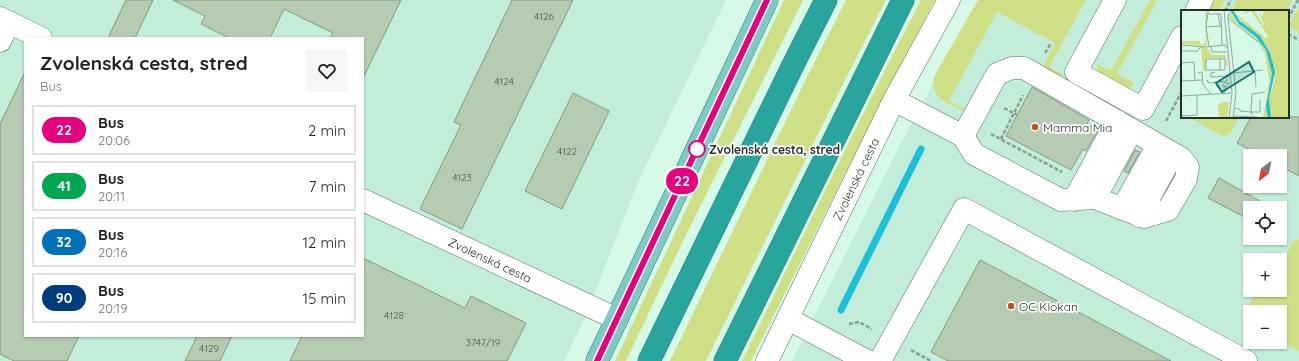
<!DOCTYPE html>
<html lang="en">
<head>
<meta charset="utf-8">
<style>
	:root { --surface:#fff; --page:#f6f6f6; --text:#222; --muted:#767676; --line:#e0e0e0 }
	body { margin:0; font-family:Quicksand,sans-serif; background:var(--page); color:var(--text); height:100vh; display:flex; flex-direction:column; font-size:15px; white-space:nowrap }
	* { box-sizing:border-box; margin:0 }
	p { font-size:13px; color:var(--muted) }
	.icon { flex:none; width:22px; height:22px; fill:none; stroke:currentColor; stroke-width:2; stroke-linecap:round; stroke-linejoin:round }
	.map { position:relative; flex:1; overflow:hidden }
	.details { position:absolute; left:24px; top:37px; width:340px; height:300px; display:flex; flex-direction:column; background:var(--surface); border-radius:0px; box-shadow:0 1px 3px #0004 }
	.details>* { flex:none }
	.badge { padding:0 8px; border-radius:13px; font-size:14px; line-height:26px }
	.needle { width:26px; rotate:212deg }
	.controls { position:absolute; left:1243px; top:149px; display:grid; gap:8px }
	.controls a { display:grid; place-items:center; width:44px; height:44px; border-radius:0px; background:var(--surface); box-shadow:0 1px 3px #0004; font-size:20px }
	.map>.badge { position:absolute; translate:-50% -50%; box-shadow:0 0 0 2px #fff }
	.round { display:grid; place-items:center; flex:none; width:42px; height:42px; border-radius:0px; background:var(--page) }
	.headline { display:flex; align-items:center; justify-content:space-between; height:68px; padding:0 16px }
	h1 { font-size:19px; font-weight:800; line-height:30px }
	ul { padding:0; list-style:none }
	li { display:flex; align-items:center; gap:12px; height:50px; margin:0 8px 6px; padding:0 8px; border:2px solid var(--line); border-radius:0px }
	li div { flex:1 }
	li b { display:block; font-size:15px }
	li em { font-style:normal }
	li .badge { min-width:44px; font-weight:700; text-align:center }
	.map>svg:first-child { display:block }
	.built { fill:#c2edd9; fill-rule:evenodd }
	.green { fill:#cfdf85 }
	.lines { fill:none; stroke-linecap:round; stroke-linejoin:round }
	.stream { stroke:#1bbfd8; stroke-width:7 }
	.building { fill:#b6ccb2; stroke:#849980 }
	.minor-casing { stroke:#547465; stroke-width:23 }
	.major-casing { stroke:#277d76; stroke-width:23 }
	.highway-casing { stroke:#277d76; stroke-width:23 }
	.path { stroke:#87a094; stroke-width:2.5; stroke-dasharray:4 2; stroke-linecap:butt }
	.minor { stroke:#fff; stroke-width:22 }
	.major { stroke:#7ecac5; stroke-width:22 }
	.highway { stroke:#28a69e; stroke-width:22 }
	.line-casing { stroke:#fff; stroke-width:9 }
	.line { stroke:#e6007e; stroke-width:6 }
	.poi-dot { fill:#b8551f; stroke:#fff; stroke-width:1.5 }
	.stop-dot { fill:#fff; stroke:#e6007e; stroke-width:2 }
	.labels { text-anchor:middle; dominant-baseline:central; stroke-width:3.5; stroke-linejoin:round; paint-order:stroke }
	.number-label { font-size:10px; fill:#48584d }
	.poi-label { font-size:12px; fill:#24312b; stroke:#fff; text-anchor:start }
	.stop-label { font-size:12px; font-weight:bold; fill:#24312b; stroke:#fff; text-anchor:start }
	.street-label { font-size:12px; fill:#24312b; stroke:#fff }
	.inset-road { fill:none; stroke:#8fa99c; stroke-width:1 }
	.view { fill:#0f766e; fill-opacity:0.15; stroke:#0f766e; stroke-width:2 }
	.inset-edge { fill:none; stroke:#24312b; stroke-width:2 }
</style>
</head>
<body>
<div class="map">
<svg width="1299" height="361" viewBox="0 0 1299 361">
	<rect width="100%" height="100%" fill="#d6f9e8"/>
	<path class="built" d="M0,0h726l-89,184 -50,129 -23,48h-564zM25,38h338v298h-338z
		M978,0h321v361h-507l107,-214zM1182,11h106v106h-106zM1250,156h30v30h-30zM1250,208h30v30h-30zM1250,260h30v30h-30zM1250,312h30v30h-30z"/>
	<path class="green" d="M784,0h19l-121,243 -56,118h-11z
		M846,0h40l-47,92 -133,269h-36l138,-286z
		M921,0h14l-62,118 -122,243h-9c59,-121 117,-242 179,-361z
		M978,0h108l-37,67 15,8 -2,2 -20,-8 13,-26 -58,-31 -48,89 16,8 -1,2c-18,-8 -38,-15 -28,-38z
		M1150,0h7l-40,74 17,9 -3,5 -4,1 -30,-17v-8l14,7z
		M1212,0h13l-6,11h-14z
		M1237,0h55l-6,11h-55z
		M1299,7v25l-10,-6z
		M1188,117h51l-8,15 -4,3 -4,1z
		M1299,239v112l-19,-11v-28h-30v11h-1v-18l7,-14 24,-1v-23l12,-24z"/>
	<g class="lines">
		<path class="stream" d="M841,310l80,-161"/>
	</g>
	<path class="building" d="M126,0h27l-18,38h-27z
		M173,0h228l-38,78v-40h-33l3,-5 -49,-24 -14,29h-41l-28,-14 4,-8z
		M512,0h61l-111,229 -42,-20 41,-84 -7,-3z
		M25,72v264h54l-12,25h-53l-14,-7v-230z
		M1032,87l57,33 -2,4 11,6 -12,21 -3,-2 -12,21 -65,-34z
		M573,93l36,18 -47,98 -37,-18z
		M1251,117h48v59l-19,-10v-10h-18l-25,-13z
		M1135,150l5,2 -12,21 -4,-2z
		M1219,178l41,23 -3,7h-7v12l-42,-22z
		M363,258l102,50 6,-12 55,27 -19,38h-217l12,-25h61z
		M980,260l191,101h-223l-17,-9z
		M197,336h35l-12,25h-35z"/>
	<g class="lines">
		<g class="minor-casing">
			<path id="minor" d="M1115,0l-39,72 67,37 39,-72
				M1196,11l6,-11
				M0,18l41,20
				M0,41l9,-19
				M894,100l69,36 11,18 87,46 34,-2 49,19 24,-7 18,-31 2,-12 -7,-9 -157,-90h-12l-15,6 -34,62
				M1095,198l37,-68
				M363,200l254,119
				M1074,200l43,-79
				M1122,209l36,-64
				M1139,216l34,-62
				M788,319l79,42
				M767,361l127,-261 55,-100
				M880,361l84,-152 282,152"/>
		</g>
		<g class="major-casing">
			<path id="major" d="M597,361l170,-361"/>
		</g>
		<g class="highway-casing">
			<path id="highway" d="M649,361l145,-298 32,-63
				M725,361l178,-361"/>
		</g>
		<path class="path" d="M1225,11l6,-11
			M1288,19l10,-19
			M1288,34l11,6
			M1045,53l6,-10
			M1004,108l13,7
			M1166,121l16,-30
			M991,134l71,38
			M1001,139l22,-44
			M849,324l10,-2 13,7
			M911,350l20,11"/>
		<use href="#minor" class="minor"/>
		<use href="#major" class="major"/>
		<use href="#highway" class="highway"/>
	</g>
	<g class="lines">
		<g class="line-casing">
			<path id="line" d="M597,361l170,-361"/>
		</g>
		<use href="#line" class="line"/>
	</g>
	<g class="poi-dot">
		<circle cx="1035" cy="127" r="4"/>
		<circle cx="1011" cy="306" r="4"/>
	</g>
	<circle class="stop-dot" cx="697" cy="149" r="8"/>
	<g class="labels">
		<g class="number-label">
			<text x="544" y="16">4126</text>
			<text x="504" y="81">4124</text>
			<text x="567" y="151">4122</text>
			<text x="462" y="177">4123</text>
			<text x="394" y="315">4128</text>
			<text x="483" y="342">3747/19</text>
			<text x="209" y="348">4129</text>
		</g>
		<g class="poi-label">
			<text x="1043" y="127">Mamma Mia</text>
			<text x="1019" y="306">OC Klokan</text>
		</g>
		<g class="stop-label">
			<text x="709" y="149">Zvolenská cesta, stred</text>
		</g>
		<g class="street-label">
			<text transform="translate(856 179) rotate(-64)">Zvolenská cesta</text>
			<text transform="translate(490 260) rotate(25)">Zvolenská cesta</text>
		</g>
	</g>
	<g transform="translate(1181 10)">
		<rect width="108" height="108" fill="#d6f9e8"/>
		<path d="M24,0l2,3v33l-25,-2 -1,-1 1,-7v5h18v3h4l2,-3zM66,0h7l11,18 -7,-18 4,7 2,-7h25v108h-11l1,-23 -1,23h-7l-1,-3 -1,-16 6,-21 -5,-25 -10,-17 -13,-9 -13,-15 32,26 2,-2 -17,-25 -9,4zM50,3l8,11 23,19 6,12 4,18 -5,26 1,19h-5l6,-38 -4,-26 -7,-12 -27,-23 -2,-3zM20,37l6,1 5,7h14l2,11 -2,-1v-7h-20v13h-3zM43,92h5l-2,16h-8l-1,-14z" fill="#cfdf85"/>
		<path d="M49,0h3l7,11 20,15 10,17 5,19 -6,27 2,19h-3l-2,-11 6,-34 -6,-23 -10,-13 -17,-13z" fill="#1bbfd8"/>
		<path class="inset-road" d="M26,0l2,4h12l1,31M43,0l8,83 -3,25M27,3l-2,14 3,20M37,3l2,13M47,8l30,24M25,17l16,-1M0,35l25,2 19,-2 2,3M30,37l1,5h15M1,39l-1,2h17l3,-5M25,49h19v11h-19zM39,61v-13M74,61l1,16M34,62l-4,1v4l19,-1M17,63l4,-1 1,13 8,9M53,63l29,-3M0,71l21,-1M1,71l-1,-18 13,-1 1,19M28,73l-2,-3 1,2 1,1 18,-2v-5M47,73v3h-6l2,-3h6M43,81h2v-4h-2v7M0,86l50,-3M54,98l5,1v2l11,1 1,-18 13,-2M71,105l-1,-3h9v-12M0,106l16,-1v-20M53,106l23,1M52,108l3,-25 -8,-76 1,-4 6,-3"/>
		<path class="view" d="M68,52l5,10 -32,20 -6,-9z"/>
		<rect width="108" height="108" class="inset-edge"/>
	</g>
</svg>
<div class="controls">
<a><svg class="needle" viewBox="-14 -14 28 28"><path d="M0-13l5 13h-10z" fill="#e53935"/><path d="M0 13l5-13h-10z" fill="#767676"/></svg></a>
<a><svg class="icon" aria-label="locate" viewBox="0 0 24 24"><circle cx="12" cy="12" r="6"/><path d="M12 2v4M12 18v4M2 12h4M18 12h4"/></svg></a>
<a>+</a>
<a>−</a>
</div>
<b class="badge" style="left:682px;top:181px;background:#e6007e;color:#fff">22</b>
<section class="details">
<div class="headline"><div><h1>Zvolenská cesta, stred</h1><p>Bus</p></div><a class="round"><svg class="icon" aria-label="heart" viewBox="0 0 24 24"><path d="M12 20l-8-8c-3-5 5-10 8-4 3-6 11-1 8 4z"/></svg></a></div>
<ul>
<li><span class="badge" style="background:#e6007e;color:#fff">22</span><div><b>Bus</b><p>20:06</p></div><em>2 min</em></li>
<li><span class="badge" style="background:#00a651;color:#fff">41</span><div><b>Bus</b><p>20:11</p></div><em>7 min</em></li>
<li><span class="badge" style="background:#0072bc;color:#fff">32</span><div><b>Bus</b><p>20:16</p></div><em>12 min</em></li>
<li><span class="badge" style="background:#003b80;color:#fff">90</span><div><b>Bus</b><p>20:19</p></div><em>15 min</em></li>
</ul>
</section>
</div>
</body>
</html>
